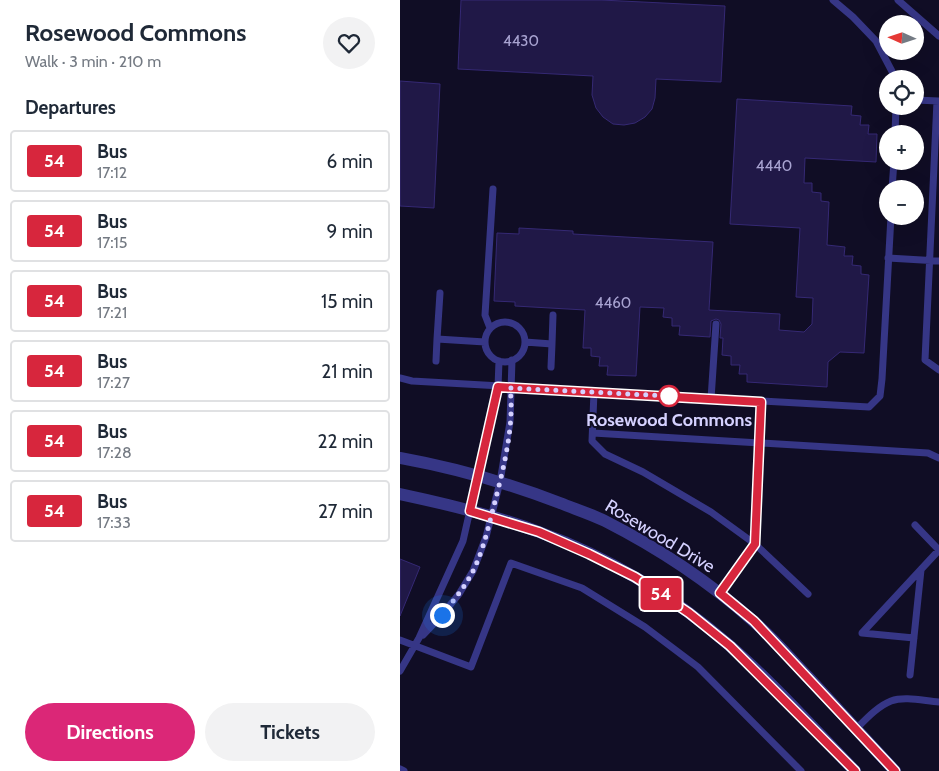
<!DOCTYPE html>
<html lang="en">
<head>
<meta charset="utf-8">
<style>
	:root { --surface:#fff; --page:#f2f2f3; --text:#1f2937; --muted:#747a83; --line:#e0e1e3; --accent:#db2777 }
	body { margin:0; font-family:Cabin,sans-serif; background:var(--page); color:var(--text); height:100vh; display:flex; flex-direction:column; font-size:19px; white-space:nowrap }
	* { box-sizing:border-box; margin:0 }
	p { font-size:16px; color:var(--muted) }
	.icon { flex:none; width:28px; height:28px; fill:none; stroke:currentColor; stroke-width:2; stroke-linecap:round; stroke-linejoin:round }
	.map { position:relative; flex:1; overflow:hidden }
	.sheet { display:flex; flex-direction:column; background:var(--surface); width:400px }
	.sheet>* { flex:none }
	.badge { padding:0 10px; border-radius:4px; font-size:18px; line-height:32px }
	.needle { width:32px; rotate:273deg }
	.fabs { position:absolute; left:479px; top:15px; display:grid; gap:10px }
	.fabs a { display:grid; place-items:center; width:45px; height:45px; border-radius:50%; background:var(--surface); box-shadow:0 5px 20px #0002; font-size:25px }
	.you { position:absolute; width:25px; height:25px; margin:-12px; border:4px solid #fff; border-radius:50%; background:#1a73e8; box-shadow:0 0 0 8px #1a73e833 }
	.map>.badge { position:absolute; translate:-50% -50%; box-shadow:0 0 0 2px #fff }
	h2 { padding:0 25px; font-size:19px; line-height:45px }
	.round { display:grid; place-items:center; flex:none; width:52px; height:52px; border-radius:26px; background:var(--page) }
	.head { display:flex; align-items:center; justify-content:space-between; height:85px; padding:0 25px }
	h1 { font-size:24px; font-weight:700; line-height:38px }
	.action { display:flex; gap:10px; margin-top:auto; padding:10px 25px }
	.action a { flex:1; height:58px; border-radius:30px; background:var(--accent); color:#fff; font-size:20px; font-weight:700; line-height:58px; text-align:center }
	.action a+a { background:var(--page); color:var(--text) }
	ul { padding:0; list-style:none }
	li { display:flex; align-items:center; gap:15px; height:62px; margin:0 10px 8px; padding:0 15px; border:2px solid var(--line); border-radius:5px }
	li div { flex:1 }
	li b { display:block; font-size:19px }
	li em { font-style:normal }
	li .badge { min-width:55px; font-weight:700; text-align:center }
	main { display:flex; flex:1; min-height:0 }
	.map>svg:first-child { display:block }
	.building { fill:#201847; stroke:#352974 }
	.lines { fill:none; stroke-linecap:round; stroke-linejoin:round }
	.lane { stroke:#363686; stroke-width:7 }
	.street { stroke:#363686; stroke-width:12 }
	.line-casing { stroke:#fff; stroke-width:11 }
	.line { stroke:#d7263d; stroke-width:8 }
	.walk { stroke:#d5d1ff; stroke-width:5; stroke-dasharray:0 9 }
	.stop-dot { fill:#fff; stroke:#d7263d; stroke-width:2.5 }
	.labels { text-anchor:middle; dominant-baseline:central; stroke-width:4; stroke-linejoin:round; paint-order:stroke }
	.number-label { font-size:15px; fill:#a8a3d1 }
	.stop-label { font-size:18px; font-weight:bold; fill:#d5d1ff; stroke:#100d25 }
	.street-label { font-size:18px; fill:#d5d1ff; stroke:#100d25 }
</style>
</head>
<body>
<main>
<section class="sheet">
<div class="head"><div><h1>Rosewood Commons</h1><p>Walk · 3 min · 210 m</p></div><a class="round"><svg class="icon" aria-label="heart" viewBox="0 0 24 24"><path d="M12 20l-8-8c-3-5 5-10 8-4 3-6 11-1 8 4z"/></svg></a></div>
<h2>Departures</h2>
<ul>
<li><span class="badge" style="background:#d7263d;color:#fff">54</span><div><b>Bus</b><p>17:12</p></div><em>6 min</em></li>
<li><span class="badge" style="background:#d7263d;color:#fff">54</span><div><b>Bus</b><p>17:15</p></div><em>9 min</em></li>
<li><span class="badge" style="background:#d7263d;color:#fff">54</span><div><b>Bus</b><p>17:21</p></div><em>15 min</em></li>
<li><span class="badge" style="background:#d7263d;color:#fff">54</span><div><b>Bus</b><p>17:27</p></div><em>21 min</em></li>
<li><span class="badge" style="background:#d7263d;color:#fff">54</span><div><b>Bus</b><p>17:28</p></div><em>22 min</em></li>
<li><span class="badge" style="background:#d7263d;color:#fff">54</span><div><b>Bus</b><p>17:33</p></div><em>27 min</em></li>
</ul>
<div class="action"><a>Directions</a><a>Tickets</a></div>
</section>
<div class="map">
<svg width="539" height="771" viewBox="0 0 539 771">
	<rect width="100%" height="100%" fill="#100d25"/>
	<path class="building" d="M61,0h140l124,6 -4,76 -65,-3 -1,19 -3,11 -7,8 -10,6 -11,2 -11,-1 -10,-7 -7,-9 -4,-13 1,-19 -135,-7z
		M0,81l40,3 -6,124 -34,-2z
		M337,99l115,7 -1,9 10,1 -1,9h9l-1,9h9l-1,28 -71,-4 -1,25h8v9l9,1v8l8,1 -2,43 18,2 -1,9h9l-1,9 9,1v8l8,1 -5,78 -24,-1 -12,10 -1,25 -80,-5v-8h-8l1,-9h-9v-9l-9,-1 1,-17h-3l1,-14 -2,-4 -3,-1 -5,2 -1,16 -31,-2 1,-9h-8v-8l-9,-1 1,-9 -24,-1 -4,69 -29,-1 1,-9h-9l1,-9 -9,-1v-8h-8l2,-38 -70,-4v-4l-21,-1 3,-68 22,1v-6l54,3v3l140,8 -4,68 71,4 -1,16 25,2 8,-8 1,-26 -17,-1 4,-69 -70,-4z
		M0,559l20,8 -20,49z"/>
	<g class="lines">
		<path class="lane" d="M433,0l20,17 23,24 20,38
			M498,0l41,36
			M515,100l24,1
			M537,101l-12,259 14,10
			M495,134l1,-28
			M492,189l2,-28
			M488,258l51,3
			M40,293l-3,46 48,3
			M85 342a20 20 0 1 1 40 0a20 20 0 1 1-40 0Z
			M90,328l-5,-13 8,-126
			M125,342l27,2 1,-29
			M36,361l1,-22
			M151,367l1,-23
			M0,378l12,3 457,26 11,-11 2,-17 9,-163
			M194,392l-2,49 13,13 38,18 68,40 44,32 53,50
			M311,399l5,-75
			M193,433l335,20 11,5
			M515,525l24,25
			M320,593l35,-49 6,-143
			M23,635l19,-20 17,-21 14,-23 13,-34 14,-55 10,-60 2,-62
			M514,638l-52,-5 77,-83
			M0,640l71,27 40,-104 71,25 63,39 53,40 103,104
			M0,671l19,-33 44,-97 35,-154 1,-26
			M510,675l11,-105
			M456,729c10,-10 22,-23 35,-28 14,-5 33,0 48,1
			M0,769l4,2"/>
		<path class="street" d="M0,458c55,10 108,25 160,45 15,6 31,11 45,18 53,27 103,60 147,99 20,17 38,38 56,57 29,31 58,63 87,94
			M0,494c47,10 94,21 139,38 69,25 135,65 190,113 45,39 85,84 126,126"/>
	</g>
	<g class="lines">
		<g class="line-casing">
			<path id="line" d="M455,771l-125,-125 -41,-33 -40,-27 -14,-9 -46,-23 -50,-22 -69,-21 28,-124 263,15 -6,142 -35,49 34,28 141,150"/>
		</g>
		<use href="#line" class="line"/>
		<path class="walk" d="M42,615c11,-14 23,-28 31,-44 9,-18 14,-38 19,-58 10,-39 23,-85 18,-125l159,8"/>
	</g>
	<circle class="stop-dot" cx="269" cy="396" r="10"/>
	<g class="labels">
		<g class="number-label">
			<text x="121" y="41">4430</text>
			<text x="374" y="166">4440</text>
			<text x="213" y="303">4460</text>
		</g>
		<g class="stop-label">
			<text x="269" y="420">Rosewood Commons</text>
		</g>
		<g class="street-label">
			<text transform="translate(260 536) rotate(31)">Rosewood Drive</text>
		</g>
	</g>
</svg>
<div class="fabs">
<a><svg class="needle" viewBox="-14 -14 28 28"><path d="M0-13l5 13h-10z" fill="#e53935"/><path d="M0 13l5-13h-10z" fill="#747a83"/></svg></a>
<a><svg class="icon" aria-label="locate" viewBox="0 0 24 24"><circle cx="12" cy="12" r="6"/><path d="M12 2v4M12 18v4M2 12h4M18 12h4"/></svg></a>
<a>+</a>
<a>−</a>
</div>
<div class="you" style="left:42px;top:615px"></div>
<b class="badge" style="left:261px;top:594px;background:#d7263d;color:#fff">54</b>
</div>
</main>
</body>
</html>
